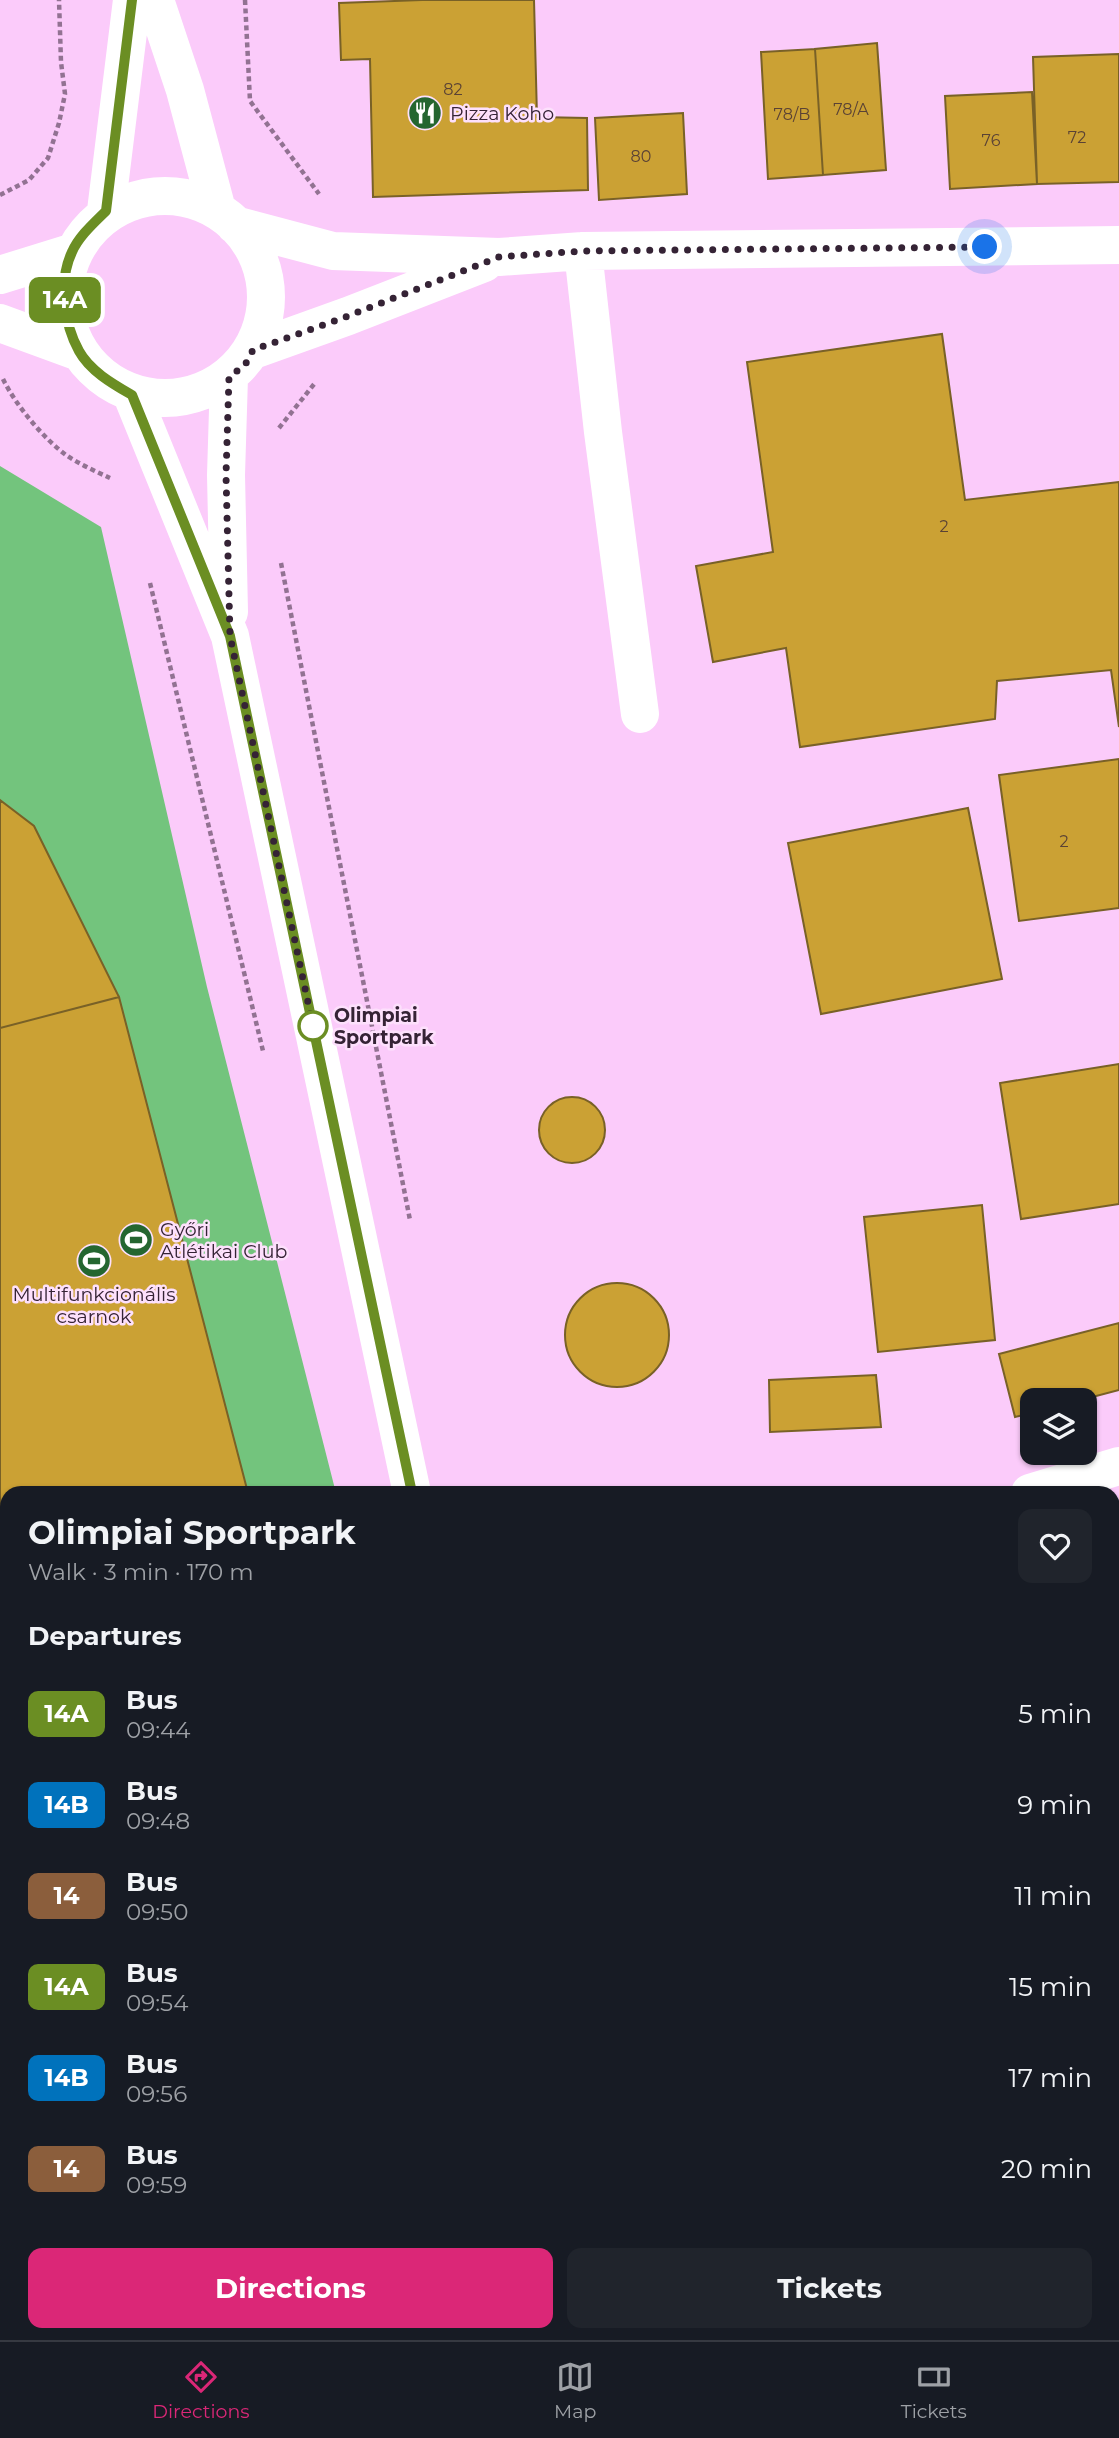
<!DOCTYPE html>
<html lang="en">
<head>
<meta charset="utf-8">
<style>
	:root { --surface:#171b24; --page:#20242c; --text:#f1f3f6; --muted:#9ea1a6; --line:#363941; --accent:#db2777 }
	body { margin:0; font-family:Montserrat,sans-serif; background:var(--page); color:var(--text); height:100vh; display:flex; flex-direction:column; font-size:26px; white-space:nowrap }
	* { box-sizing:border-box; margin:0 }
	p { font-size:23px; color:var(--muted) }
	.icon { flex:none; width:38px; height:38px; fill:none; stroke:currentColor; stroke-width:2; stroke-linecap:round; stroke-linejoin:round }
	.map { position:relative; flex:1; overflow:hidden }
	.details { position:absolute; left:0px; top:1486px; width:1120px; height:856px; display:flex; flex-direction:column; background:var(--surface); border-radius:21px 21px 0 0; box-shadow:0 2px 5px #0004 }
	.details>* { flex:none }
	.badge { padding:0 14px; border-radius:10px; font-size:24px; line-height:46px }
	.fabs { position:absolute; left:1020px; top:1388px; display:grid; gap:14px }
	.fabs a { display:grid; place-items:center; width:77px; height:77px; border-radius:14px; background:var(--surface); box-shadow:0 2px 5px #0004; font-size:35px }
	.you { position:absolute; width:35px; height:35px; margin:-18px; border:5px solid #fff; border-radius:50%; background:#1a73e8; box-shadow:0 0 0 10px #1a73e833 }
	.map>.badge { position:absolute; translate:-50% -50%; box-shadow:0 0 0 4px #fff }
	h2 { padding:0 28px; font-size:26px; line-height:63px }
	.round { display:grid; place-items:center; flex:none; width:74px; height:74px; border-radius:14px; background:var(--page) }
	.summary { display:flex; align-items:center; justify-content:space-between; height:119px; padding:0 28px }
	h1 { font-size:33px; font-weight:700; line-height:52px }
	.button { display:flex; gap:14px; margin-top:auto; padding:14px 28px }
	.button a { flex:1; height:80px; border-radius:14px; background:var(--accent); color:#fff; font-size:28px; font-weight:700; line-height:80px; text-align:center }
	.button a+a { background:var(--page); color:var(--text) }
	ul { padding:0; list-style:none }
	li { display:flex; align-items:center; gap:21px; height:91px; padding:0 28px }
	li div { flex:1 }
	li b { display:block; font-size:26px }
	li em { font-style:normal }
	li .badge { min-width:77px; font-weight:700; text-align:center }
	.dock { display:flex; justify-content:space-around; align-items:center; height:98px; border-top:2px solid var(--line); background:var(--surface); font-size:19px; color:var(--muted) }
	.dock a { display:grid; justify-items:center; gap:4px }
	.dock .on { color:var(--accent) }
	.map>svg:first-child { display:block }
	.green { fill:#73c47d }
	.building { fill:#cba134; stroke:#796127; stroke-width:2 }
	.lines { fill:none; stroke-linecap:round; stroke-linejoin:round }
	.path { stroke:#927292; stroke-width:4.5; stroke-dasharray:5 3.5; stroke-linecap:butt }
	.minor { stroke:#fff; stroke-width:38 }
	.line-casing { stroke:#fff; stroke-width:16 }
	.line { stroke:#6b8e23; stroke-width:10 }
	.walk { stroke:#352335; stroke-width:7; stroke-dasharray:0 12.6 }
	.stop-dot { fill:#fff; stroke:#6b8e23; stroke-width:3.5 }
	.labels { text-anchor:middle; dominant-baseline:central; stroke-width:5; stroke-linejoin:round; paint-order:stroke }
	.number-label { font-size:16px; fill:#5a4235 }
	.poi-label { font-size:19px; fill:#352335; stroke:#fde0fc; text-anchor:start }
	.stop-label { font-size:19px; font-weight:bold; fill:#352335; stroke:#fde0fc; text-anchor:start }
</style>
</head>
<body>
<div class="map">
<svg width="1119" height="2340" viewBox="0 0 1119 2340">
	<rect width="100%" height="100%" fill="#fbcbfa"/>
	<path class="green" d="M0,466l101,61 106,460 129,506h-329v207l-7,1z"/>
	<path class="building" d="M422,0h112l3,117 50,1 1,72 -215,7 -3,-138 -29,1 -2,-57z
		M877,43l9,127 -63,5 -8,-126z
		M815,49l8,126 -55,4 -7,-127z
		M1119,54v128l-82,2 -4,-127z
		M1032,92l5,92 -87,5 -5,-93z
		M683,113l4,81 -88,6 -4,-82z
		M942,334l23,166 154,-18v245l-8,-57 -114,11 -2,38 -195,28 -14,-99 -73,14 -17,-96 77,-14 -26,-190z
		M1119,759v149l-100,13 -20,-146z
		M0,800l34,26 85,171 -119,31z
		M968,808l34,171 -181,35 -33,-171z
		M119,997l129,496h-241v96l-7,2v-563z
		M1119,1064v140l-98,15 -21,-136z
		M539 1130a33 33 0 1 1 66 0a33 33 0 1 1-66 0Z
		M982,1205l13,135 -117,12 -14,-135z
		M565 1335a52 52 0 1 1 104 0a52 52 0 1 1-104 0Z
		M1119,1323v67l-38,10h-49v13l-17,4 -16,-63z
		M876,1375l5,52 -111,5 -1,-52z
		M1119,1696v338h-6v-337z
		M1119,2141v46l-6,1v-46z
		M7,2183v151h148l2,6h-157v-155z
		M244,2334h146l2,6h-170z
		M765,2334h129l1,6h-128z"/>
	<g class="lines">
		<path class="path" d="M245,0l5,101 69,93
			M0,195l29,-15 19,-22 11,-35 6,-29 -4,-32 -2,-62
			M3,379c12,25 40,59 63,76 13,9 29,16 44,23
			M279,428l36,-45
			M281,563l129,657
			M150,583l113,468
			M536,2334l1,6"/>
		<path class="minor" d="M155,0l30,90 32,120
			M64 297a101 101 0 1 1 202 0a101 101 0 1 1-202 0Z
			M106,211l26,-211
			M235,225l98,26 166,6 84,-6 536,-6
			M583,251l20,181 37,282
			M0,275l71,-22
			M0,323l79,29
			M253,350l95,-34 136,-53
			M229,377l-3,98 3,137
			M132,395l98,241 182,857
			M1030,1493l89,-27
			M0,1757l7,-2
			M0,1833l7,24
			M0,2147l7,-4
			M603,2334l1,6"/>
	</g>
	<g class="lines">
		<g class="line-casing">
			<path id="line" d="M132,0l-26,211c-12,12 -27,25 -34,41 -14,29 -8,72 7,99 11,20 34,33 53,44l98,241 182,857"/>
		</g>
		<use href="#line" class="line"/>
		<path class="walk" d="M313,1026l-83,-390 -4,-161 3,-98 16,-12 8,-15 95,-34 151,-59 84,-6 402,-4"/>
	</g>
	<defs>
		<g id="restaurant-disc" transform="scale(1.75)"><circle r="9.5" fill="#246630" stroke="#fde0fc"/><path d="M-5-6h1v4h1v-4h1v4h1v-4h1v5L-1.5 .5V6h-2V.5L-5-1ZM5-6V6H3V1.5H1.5Q1.5-4 5-6Z" fill="#fff"/></g>
		<g id="stadium-disc" transform="scale(1.75)"><circle r="9.5" fill="#246630" stroke="#fde0fc"/><path d="M0-5a6.5 5 0 1 0 0 10a6.5 5 0 1 0 0-10ZM-3.5-1.8h7v3.6h-7Z" fill="#fff"/></g>
	</defs>
	<g fill-rule="evenodd">
		<use href="#restaurant-disc" x="425" y="113"/>
		<use href="#stadium-disc" x="136" y="1240"/>
		<use href="#stadium-disc" x="94" y="1261"/>
	</g>
	<circle class="stop-dot" cx="313" cy="1026" r="14"/>
	<g class="labels">
		<g class="number-label">
			<text x="453" y="89">82</text>
			<text x="851" y="109">78/A</text>
			<text x="792" y="114">78/B</text>
			<text x="1077" y="137">72</text>
			<text x="991" y="140">76</text>
			<text x="641" y="156">80</text>
			<text x="944" y="526">2</text>
			<text x="1064" y="841">2</text>
		</g>
		<g class="poi-label">
			<text x="450" y="113">Pizza Koho</text>
			<text x="160" y="1229">Győri<tspan x="160" dy="22">Atlétikai Club</tspan></text>
			<text x="94" y="1294" text-anchor="middle">Multifunkcionális<tspan x="94" dy="22">csarnok</tspan></text>
		</g>
		<g class="stop-label">
			<text x="334" y="1015">Olimpiai<tspan x="334" dy="22">Sportpark</tspan></text>
		</g>
	</g>
</svg>
<div class="fabs">
<a><svg class="icon" aria-label="layers" viewBox="0 0 24 24"><path d="M12 4l9 5-9 5-9-5zM3 14l9 5 9-5"/></svg></a>
</div>
<div class="you" style="left:985px;top:247px"></div>
<b class="badge" style="left:65px;top:300px;background:#6b8e23;color:#fff">14A</b>
<section class="details">
<div class="summary"><div><h1>Olimpiai Sportpark</h1><p>Walk · 3 min · 170 m</p></div><a class="round"><svg class="icon" aria-label="heart" viewBox="0 0 24 24"><path d="M12 20l-8-8c-3-5 5-10 8-4 3-6 11-1 8 4z"/></svg></a></div>
<h2>Departures</h2>
<ul>
<li><span class="badge" style="background:#6b8e23;color:#fff">14A</span><div><b>Bus</b><p>09:44</p></div><em>5 min</em></li>
<li><span class="badge" style="background:#0072bc;color:#fff">14B</span><div><b>Bus</b><p>09:48</p></div><em>9 min</em></li>
<li><span class="badge" style="background:#8b5e3c;color:#fff">14</span><div><b>Bus</b><p>09:50</p></div><em>11 min</em></li>
<li><span class="badge" style="background:#6b8e23;color:#fff">14A</span><div><b>Bus</b><p>09:54</p></div><em>15 min</em></li>
<li><span class="badge" style="background:#0072bc;color:#fff">14B</span><div><b>Bus</b><p>09:56</p></div><em>17 min</em></li>
<li><span class="badge" style="background:#8b5e3c;color:#fff">14</span><div><b>Bus</b><p>09:59</p></div><em>20 min</em></li>
</ul>
<div class="button"><a>Directions</a><a>Tickets</a></div>
</section>
</div>
<nav class="dock">
<a class="on"><svg class="icon" aria-label="directions" viewBox="0 0 24 24"><path d="M12 3l9 9-9 9-9-9zM9 14v-3h6M13 9l2 2-2 2"/></svg>Directions</a>
<a><svg class="icon" aria-label="map" viewBox="0 0 24 24"><path d="M3 6l6-2 6 2 6-2v14l-6 2-6-2-6 2zM9 4v14M15 6v14"/></svg>Map</a>
<a><svg class="icon" aria-label="tickets" viewBox="0 0 24 24"><path d="M3 7h18v10H3zM15 7v10"/></svg>Tickets</a>
</nav>
</body>
</html>
